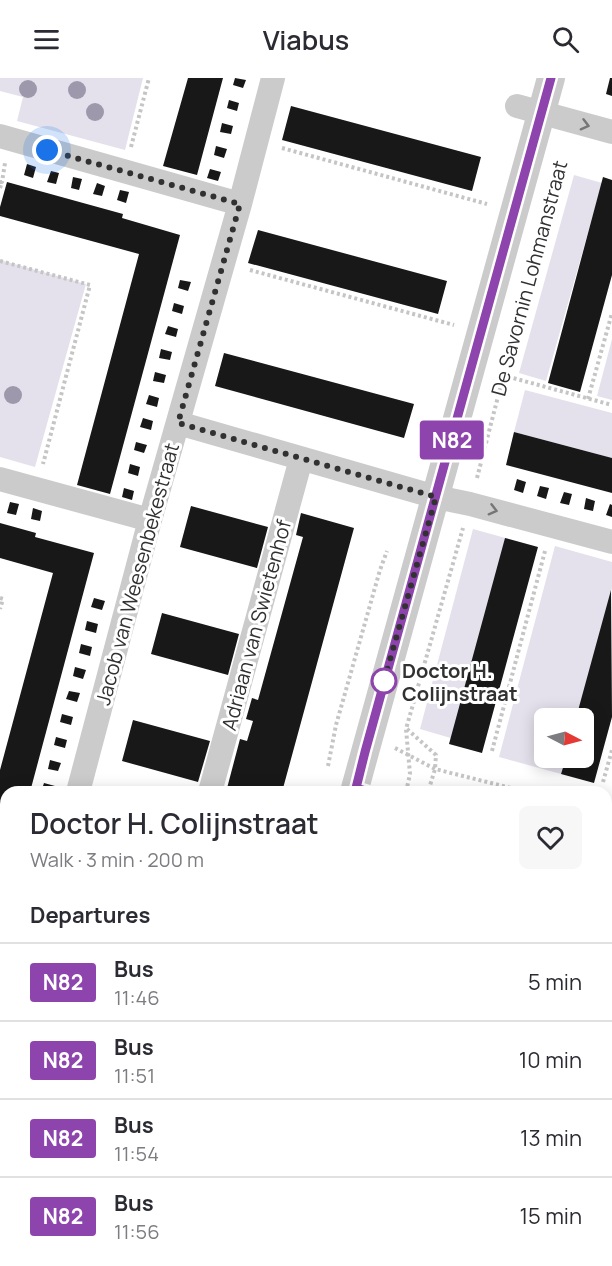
<!DOCTYPE html>
<html lang="en">
<head>
<meta charset="utf-8">
<style>
	:root { --surface:#fff; --page:#f7f7f7; --text:#2b2b33; --muted:#7c7c81; --line:#e1e1e2 }
	body { margin:0; font-family:Manrope,sans-serif; background:var(--page); color:var(--text); height:100vh; display:flex; flex-direction:column; font-size:22px; white-space:nowrap }
	* { box-sizing:border-box; margin:0 }
	p { font-size:20px; color:var(--muted) }
	.icon { flex:none; width:33px; height:33px; fill:none; stroke:currentColor; stroke-width:2; stroke-linecap:round; stroke-linejoin:round }
	.map { position:relative; flex:1; overflow:hidden }
	.panel { position:absolute; left:0px; top:708px; width:612px; height:480px; display:flex; flex-direction:column; background:var(--surface); border-radius:18px 18px 0 0; box-shadow:0 3px 15px #0003 }
	.panel>* { flex:none }
	.badge { padding:0 12px; border-radius:4px; font-size:21px; line-height:39px }
	.needle { width:39px; rotate:96deg }
	.buttons { position:absolute; left:534px; top:630px; display:grid; gap:12px }
	.buttons a { display:grid; place-items:center; width:60px; height:60px; border-radius:9px; background:var(--surface); box-shadow:0 3px 15px #0003; font-size:30px }
	.you { position:absolute; width:30px; height:30px; margin:-15px; border:4px solid #fff; border-radius:50%; background:#1a73e8; box-shadow:0 0 0 9px #1a73e833 }
	.map>.badge { position:absolute; translate:-50% -50%; box-shadow:0 0 0 3px #fff }
	h2 { padding:0 30px; font-size:22px; line-height:54px }
	.round { display:grid; place-items:center; flex:none; width:63px; height:63px; border-radius:9px; background:var(--page) }
	.head { display:flex; align-items:center; justify-content:space-between; height:102px; padding:0 30px }
	h1 { font-size:28px; font-weight:600; line-height:45px }
	ul { padding:0; list-style:none }
	li { display:flex; align-items:center; gap:18px; height:78px; padding:0 30px; border-top:2px solid var(--line) }
	li div { flex:1 }
	li b { display:block; font-size:22px }
	li em { font-style:normal }
	li .badge { min-width:66px; font-weight:700; text-align:center }
	header { display:flex; justify-content:space-between; align-items:center; height:78px; padding:0 30px; background:var(--surface); font-size:27px; font-weight:600 }
	.map>svg:first-child { display:block }
	.green { fill:#e4e1ec }
	.building { fill:#181818 }
	.lines { fill:none; stroke-linecap:round; stroke-linejoin:round }
	.path { stroke:#c5c5c5; stroke-width:4; stroke-dasharray:3 3; stroke-linecap:butt }
	.minor { stroke:#cbcbcb; stroke-width:24 }
	.tertiary { stroke:#cbcbcb; stroke-width:28 }
	.tree { fill:#9e98ac }
	.oneway { stroke:#767676 }
	.line-casing { stroke:#fff; stroke-width:14 }
	.line { stroke:#8e44ad; stroke-width:9 }
	.walk { stroke:#313131; stroke-width:6; stroke-dasharray:0 10.8 }
	.stop-dot { fill:#fff; stroke:#8e44ad; stroke-width:3 }
	.labels { text-anchor:middle; dominant-baseline:central; stroke-width:6; stroke-linejoin:round; paint-order:stroke }
	.street-label { font-size:20px; fill:#313131; stroke:#fff }
	.stop-label { font-size:20px; font-weight:bold; fill:#313131; stroke:#fff; text-anchor:start }
</style>
</head>
<body>
<header><svg class="icon" aria-label="menu" viewBox="0 0 24 24"><path d="M4 6h16M4 12h16M4 18h16"/></svg>Viabus<svg class="icon" aria-label="search" viewBox="0 0 24 24"><circle cx="10" cy="10" r="6"/><path d="M15 15l6 6"/></svg></header>
<div class="map">
<svg width="612" height="1188" viewBox="0 0 612 1188">
	<rect width="100%" height="100%" fill="#fff"/>
	<path class="green" d="M0,0h143l-18,72 -108,-29 6,-24 -23,-6z
		M574,97l28,8 -56,198 -27,-8z
		M0,182l86,24 -51,183 -35,-10z
		M612,261v61l-15,-4z
		M525,312l87,23v45l-98,-26z
		M473,451l36,10 -55,200 -34,-10z
		M555,468l57,16v26l-35,130h-33v40h22l-5,16 -62,-17z
		M0,797l6,1v36l-6,23z
		M606,872l6,1v41l-6,-1z
		M6,887v48l-6,-1v-26z
		M0,952l6,2v49l-6,-1z
		M606,1168l6,2v18h-36l-21,-6h51z
		M286,1182h86l18,5 -98,1 -7,-2z
		M400,1182h119l-2,6h-119z"/>
	<path class="building" d="M188,0h35l-26,97 -34,-9z
		M235,0l11,2 -3,8 -10,-3z
		M610,0h2v18l-6,-2z
		M229,22l10,3 -2,8 -10,-3z
		M291,28l190,51 -9,34 -190,-51z
		M222,45l11,3 -2,8 -11,-2z
		M216,68l11,3 -3,9 -10,-3z
		M27,86l9,3 -3,11 -9,-3z
		M210,91l11,3 -3,9 -11,-3z
		M51,93l8,2 -3,11 -9,-2z
		M73,99l9,2 -3,11 -8,-2z
		M603,99l9,3v95l-32,117 -32,-9z
		M7,104l116,32 -1,4 58,17 -70,259 -33,-9 62,-231 -139,-38v-9z
		M97,105l8,3 -3,10 -9,-2z
		M120,112l9,2 -3,11 -9,-3z
		M258,152l189,51 -9,33 -190,-51z
		M180,202l11,2 -3,9 -10,-3z
		M174,225l10,3 -2,8 -10,-3z
		M168,248l10,3 -2,8 -11,-3z
		M161,271l11,3 -2,8 -11,-2z
		M224,275l190,51 -10,34 -189,-52z
		M155,294l11,3 -2,8 -11,-2z
		M149,317l10,3 -2,9 -11,-3z
		M143,340l10,3 -2,9 -11,-3z
		M514,354l98,26v35l-106,-28z
		M136,364l11,3 -3,8 -10,-3z
		M130,386l10,3 -2,9 -10,-3z
		M517,401l9,3 -3,11 -9,-3z
		M540,408l9,2 -3,11 -9,-3z
		M124,410l10,3 -2,9 -10,-3z
		M564,414l8,2 -3,11 -9,-2z
		M586,420l9,3 -2,10 -9,-2z
		M10,424l9,2 -3,11 -9,-2z
		M610,426l2,1v12l-6,-2z
		M191,428l77,21 -11,41 -77,-21z
		M33,430l9,3 -2,10 -9,-2z
		M301,435l53,15 -72,264h-56l14,-53 7,2 6,-20 -7,-2 6,-21 6,2 45,-163 -7,-2z
		M0,445l36,10 -1,4 59,16 -64,239h-24v16l-6,-2v-36l53,-197 -53,-15z
		M505,460l33,9 -56,206 -33,-9z
		M611,512l1,127 -18,66 -33,-9 5,-16h18v-40h-8z
		M94,520l11,3 -3,9 -11,-3z
		M162,535l77,21 -11,41 -77,-21z
		M87,543l11,3 -2,9 -11,-3z
		M81,566l11,3 -2,9 -11,-3z
		M75,589l11,3 -3,9 -10,-3z
		M69,613l11,2 -3,9 -11,-3z
		M62,636l11,3 -2,8 -11,-3z
		M133,642l77,21 -12,41 -76,-21z
		M56,659l11,3 -2,8 -11,-3z
		M50,682l11,3 -3,8 -10,-2z
		M44,705l11,3 -2,6h-12z
		M606,925l6,1v114l-6,-1z
		M606,1064l6,1v49l-6,-1z
		M0,1095l6,2v69l-6,-2z
		M100,1182h45l-2,6h-45z"/>
	<g class="lines">
		<path class="path" d="M131,69l18,-69
			M282,70l205,56
			M0,104h2l3,-19
			M0,110l2,-6
			M0,183l90,24 -47,179
			M250,192l204,55
			M502,297l110,30
			M588,321l24,-86
			M477,400l41,-159
			M0,520l3,1 -3,10
			M407,651l29,26 -1,14 -7,23
			M395,670l40,21 92,23
			M492,673l53,-200
			M328,688l8,-41 44,-155 7,-19
			M603,704l9,-32
			M406,714l4,-18 -4,-45 57,-201
			M606,735l6,2
			M606,824l6,1
			M0,886l6,-23
			M0,943l6,1
			M606,1161l6,1
			M387,1182l8,2
			M541,1182l21,6
			M268,1188l1,-6
			M522,1188l2,-6"/>
		<path class="minor" d="M517,28l95,26
			M0,58l240,68
			M178,345l258,74 34,7 142,38
			M0,401l150,41
			M78,714l72,-272 90,-316 33,-126
			M210,714l91,-333
			M0,759l6,2
			M0,1042l6,1"/>
		<path class="tertiary" d="M354,714l197,-714
			M606,780l6,2
			M229,1188l2,-6"/>
	</g>
	<g class="tree">
		<circle cx="28" cy="11" r="9"/>
		<circle cx="77" cy="12" r="9"/>
		<circle cx="95" cy="34" r="9"/>
		<circle cx="13" cy="317" r="9"/>
	</g>
	<defs><path id="oneway-chevron" d="M-2-3.5L2.5 0L-2 3.5" fill="none" stroke-width="1.6" stroke-linecap="round" stroke-linejoin="round" transform="scale(1.5)"/></defs>
	<g class="oneway">
		<use href="#oneway-chevron" transform="translate(585 47) rotate(15)"/>
		<use href="#oneway-chevron" transform="translate(493 432) rotate(15)"/>
	</g>
	<g class="lines">
		<g class="line-casing">
			<path id="line" d="M369,714l-13,-4 9,-36 186,-674"/>
		</g>
		<use href="#line" class="line"/>
		<path class="walk" d="M47,72l193,54 -62,219 258,74 -52,184"/>
	</g>
	<circle class="stop-dot" cx="384" cy="603" r="12"/>
	<g class="labels">
		<g class="street-label">
			<text transform="translate(529 200) rotate(-75)">De Savornin Lohmanstraat</text>
			<text transform="translate(137 496) rotate(-75)">Jacob van Weesenbekestraat</text>
			<text transform="translate(256 547) rotate(-75)">Adriaan van Swietenhof</text>
		</g>
		<g class="stop-label">
			<text x="402" y="592">Doctor H.<tspan x="402" dy="23">Colijnstraat</tspan></text>
		</g>
	</g>
</svg>
<div class="buttons">
<a><svg class="needle" viewBox="-14 -14 28 28"><path d="M0-13l5 13h-10z" fill="#e53935"/><path d="M0 13l5-13h-10z" fill="#7c7c81"/></svg></a>
</div>
<div class="you" style="left:47px;top:72px"></div>
<b class="badge" style="left:452px;top:362px;background:#8e44ad;color:#fff">N82</b>
<section class="panel">
<div class="head"><div><h1>Doctor H. Colijnstraat</h1><p>Walk · 3 min · 200 m</p></div><a class="round"><svg class="icon" aria-label="heart" viewBox="0 0 24 24"><path d="M12 20l-8-8c-3-5 5-10 8-4 3-6 11-1 8 4z"/></svg></a></div>
<h2>Departures</h2>
<ul>
<li><span class="badge" style="background:#8e44ad;color:#fff">N82</span><div><b>Bus</b><p>11:46</p></div><em>5 min</em></li>
<li><span class="badge" style="background:#8e44ad;color:#fff">N82</span><div><b>Bus</b><p>11:51</p></div><em>10 min</em></li>
<li><span class="badge" style="background:#8e44ad;color:#fff">N82</span><div><b>Bus</b><p>11:54</p></div><em>13 min</em></li>
<li><span class="badge" style="background:#8e44ad;color:#fff">N82</span><div><b>Bus</b><p>11:56</p></div><em>15 min</em></li>
</ul>
</section>
</div>
</body>
</html>
